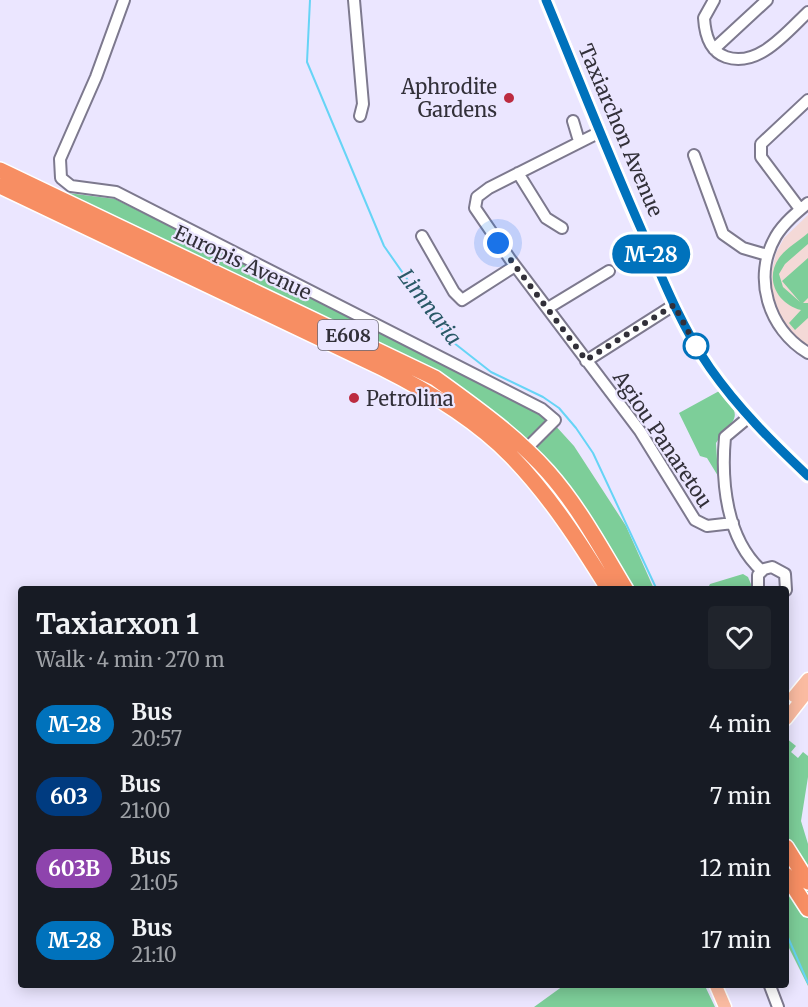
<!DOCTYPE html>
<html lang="en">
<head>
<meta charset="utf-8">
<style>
	:root { --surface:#171b24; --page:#20242c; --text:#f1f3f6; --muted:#9ea1a6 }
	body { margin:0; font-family:Merriweather,serif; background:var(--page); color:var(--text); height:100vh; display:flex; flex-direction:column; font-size:22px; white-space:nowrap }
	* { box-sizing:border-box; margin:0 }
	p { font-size:20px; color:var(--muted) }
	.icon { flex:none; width:33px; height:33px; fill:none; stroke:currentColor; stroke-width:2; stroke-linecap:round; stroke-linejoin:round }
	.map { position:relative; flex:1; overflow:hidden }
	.sheet { position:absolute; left:18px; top:586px; width:771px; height:402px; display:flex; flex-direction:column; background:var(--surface); border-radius:6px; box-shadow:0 3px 15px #0003 }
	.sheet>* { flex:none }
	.badge { padding:0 12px; border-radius:20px; font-size:21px; line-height:39px }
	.you { position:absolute; width:30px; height:30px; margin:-15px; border:4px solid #fff; border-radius:50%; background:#1a73e8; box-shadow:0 0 0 9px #1a73e833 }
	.map>.badge { position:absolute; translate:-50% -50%; box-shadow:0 0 0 3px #fff }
	.round { display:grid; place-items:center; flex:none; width:63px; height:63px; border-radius:6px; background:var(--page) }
	.head { display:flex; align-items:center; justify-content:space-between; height:102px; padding:0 18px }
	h1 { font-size:28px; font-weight:700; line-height:45px }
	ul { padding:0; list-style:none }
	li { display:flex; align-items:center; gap:18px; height:72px; padding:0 18px }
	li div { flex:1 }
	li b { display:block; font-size:22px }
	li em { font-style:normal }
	li .badge { min-width:66px; font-weight:700; text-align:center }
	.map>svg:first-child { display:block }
	.education { fill:#f4d9d7 }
	.green { fill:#7dce99 }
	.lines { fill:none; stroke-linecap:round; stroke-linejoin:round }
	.stream { stroke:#66d4f6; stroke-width:2 }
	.minor-casing { stroke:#7d798e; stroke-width:14 }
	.major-casing { stroke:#fff; stroke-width:15 }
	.highway-casing { stroke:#fff; stroke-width:18 }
	.minor { stroke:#fff; stroke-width:10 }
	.major { stroke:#fabba1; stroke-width:12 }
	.highway { stroke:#f78e63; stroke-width:15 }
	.line-casing { stroke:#fff; stroke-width:14 }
	.line { stroke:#0072bc; stroke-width:9 }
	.walk { stroke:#323039; stroke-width:6; stroke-dasharray:0 10.8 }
	.poi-dot { fill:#bc2b40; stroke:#ebe6ff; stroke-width:2 }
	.stop-dot { fill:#fff; stroke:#0072bc; stroke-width:3 }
	.labels { text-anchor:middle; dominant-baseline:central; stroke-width:4.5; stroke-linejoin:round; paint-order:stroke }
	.shield { fill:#ebe6ff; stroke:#6a6774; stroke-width:1.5 }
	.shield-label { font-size:18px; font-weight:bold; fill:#323039 }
	.poi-label { font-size:20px; fill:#323039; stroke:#ebe6ff; text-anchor:end }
	.street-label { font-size:20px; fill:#323039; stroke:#ebe6ff }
	.water-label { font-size:21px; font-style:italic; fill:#2a5968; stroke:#ebe6ff }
</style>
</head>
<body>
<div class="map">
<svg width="808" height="1007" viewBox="0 0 808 1007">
	<rect width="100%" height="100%" fill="#ebe6ff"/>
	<path class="education" d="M808,215v134l-12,-9 -16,-22 -9,-23 1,-25 4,-17 8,-15z"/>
	<path class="green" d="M60,192l55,7 428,213 31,34 52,80 28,63h-21l-37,-61 -51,-66 -112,-87z
		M808,233v11l-23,20 -6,10 4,13 17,15 -18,-21 26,-23v40l-5,5h5v15l-13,12 -6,-7 12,-13c-23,-6 -37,-30 -22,-52 7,-10 20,-17 29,-25z
		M721,390c24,31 13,26 -5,53l2,33 -11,-18 -7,-2 -21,-43z
		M743,574l5,3 5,12 -46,1 3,-6z
		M786,738l10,8 -5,6 7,6 5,-6 5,4v21l-7,44 7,23v142l-22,-44z
		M563,986h142l10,21h-181z"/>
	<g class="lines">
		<path class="stream" d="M310,0l-3,62 77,184 65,93 42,33 52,25 16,11 17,20 17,25 64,137
			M786,933l22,50"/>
		<g class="minor-casing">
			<path id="minor" d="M124,0l-28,77 -36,82 1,19 10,8 45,6 426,217 13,11 -29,29
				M354,0l9,104 -3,12
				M714,0l-10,18c1,16 5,33 22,39 32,11 60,-24 82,-45
				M714,49l53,-49
				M573,121l6,20
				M600,132l-111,56 -12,9 -2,11 35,51 130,172 55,89 12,6 26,-3
				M694,155l29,79 20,14 24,7
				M518,173l28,45 16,10
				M808,203c-12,10 -24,20 -32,33 -24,41 -8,93 32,117
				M800,209l-39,-52v-13l47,-44
				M422,236l32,56 8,8 53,-34
				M548,308l61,-37
				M586,361l88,-56
				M749,417l-24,20c-4,44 1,102 37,134
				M758,590v-15l6,-6 8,-2 13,7 1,16
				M770,986l8,21"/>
		</g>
		<g class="major-casing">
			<path id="major" d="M546,0c32,79 63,157 97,235 20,45 38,93 67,133 28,40 63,74 98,108
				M794,696l14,-17
				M786,719l22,-28
				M716,986l9,21"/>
		</g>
		<g class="highway-casing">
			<path id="highway" d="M0,170l435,208c40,29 80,57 113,94 31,35 54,78 78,118
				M0,186l382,182c46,23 93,51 129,88 39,40 69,87 98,134
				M786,847l22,35
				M786,875l22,34"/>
		</g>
		<use href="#minor" class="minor"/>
		<use href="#major" class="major"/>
		<use href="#highway" class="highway"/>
	</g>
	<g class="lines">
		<g class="line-casing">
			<path id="line" d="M546,0c32,77 62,154 96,231 20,47 39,95 68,137 28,40 63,75 98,108"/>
		</g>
		<use href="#line" class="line"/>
		<path class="walk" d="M498,243l88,117 88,-55 22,41"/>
	</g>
	<g class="poi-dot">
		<circle cx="509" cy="98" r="6"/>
		<circle cx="354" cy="398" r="6"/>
	</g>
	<circle class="stop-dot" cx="696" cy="346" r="12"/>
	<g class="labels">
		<rect class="shield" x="318" y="320" width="60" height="30" rx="4.5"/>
		<g class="shield-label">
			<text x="348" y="335">E608</text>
		</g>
		<g class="poi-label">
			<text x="497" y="86">Aphrodite<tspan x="497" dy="23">Gardens</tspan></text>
			<text x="366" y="398" text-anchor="start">Petrolina</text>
		</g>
		<g class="street-label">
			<text transform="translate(621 130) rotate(67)">Taxiarchon Avenue</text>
			<text transform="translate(243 262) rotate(25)">Europis Avenue</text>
			<text transform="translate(663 439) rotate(56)">Agiou Panaretou</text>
		</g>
		<g class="water-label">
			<text transform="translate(430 307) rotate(53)">Limnaria</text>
		</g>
	</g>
</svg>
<div class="you" style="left:498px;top:243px"></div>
<b class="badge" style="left:651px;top:254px;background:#0072bc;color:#fff">M-28</b>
<section class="sheet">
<div class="head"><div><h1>Taxiarxon 1</h1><p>Walk · 4 min · 270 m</p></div><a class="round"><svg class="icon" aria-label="heart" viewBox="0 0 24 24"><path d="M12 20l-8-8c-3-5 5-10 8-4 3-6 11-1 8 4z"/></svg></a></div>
<ul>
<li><span class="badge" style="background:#0072bc;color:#fff">M-28</span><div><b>Bus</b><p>20:57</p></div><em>4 min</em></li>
<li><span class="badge" style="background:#003b80;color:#fff">603</span><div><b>Bus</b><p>21:00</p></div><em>7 min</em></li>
<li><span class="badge" style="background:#8e44ad;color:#fff">603B</span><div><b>Bus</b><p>21:05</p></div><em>12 min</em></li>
<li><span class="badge" style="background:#0072bc;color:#fff">M-28</span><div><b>Bus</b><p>21:10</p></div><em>17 min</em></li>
</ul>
</section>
</div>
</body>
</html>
